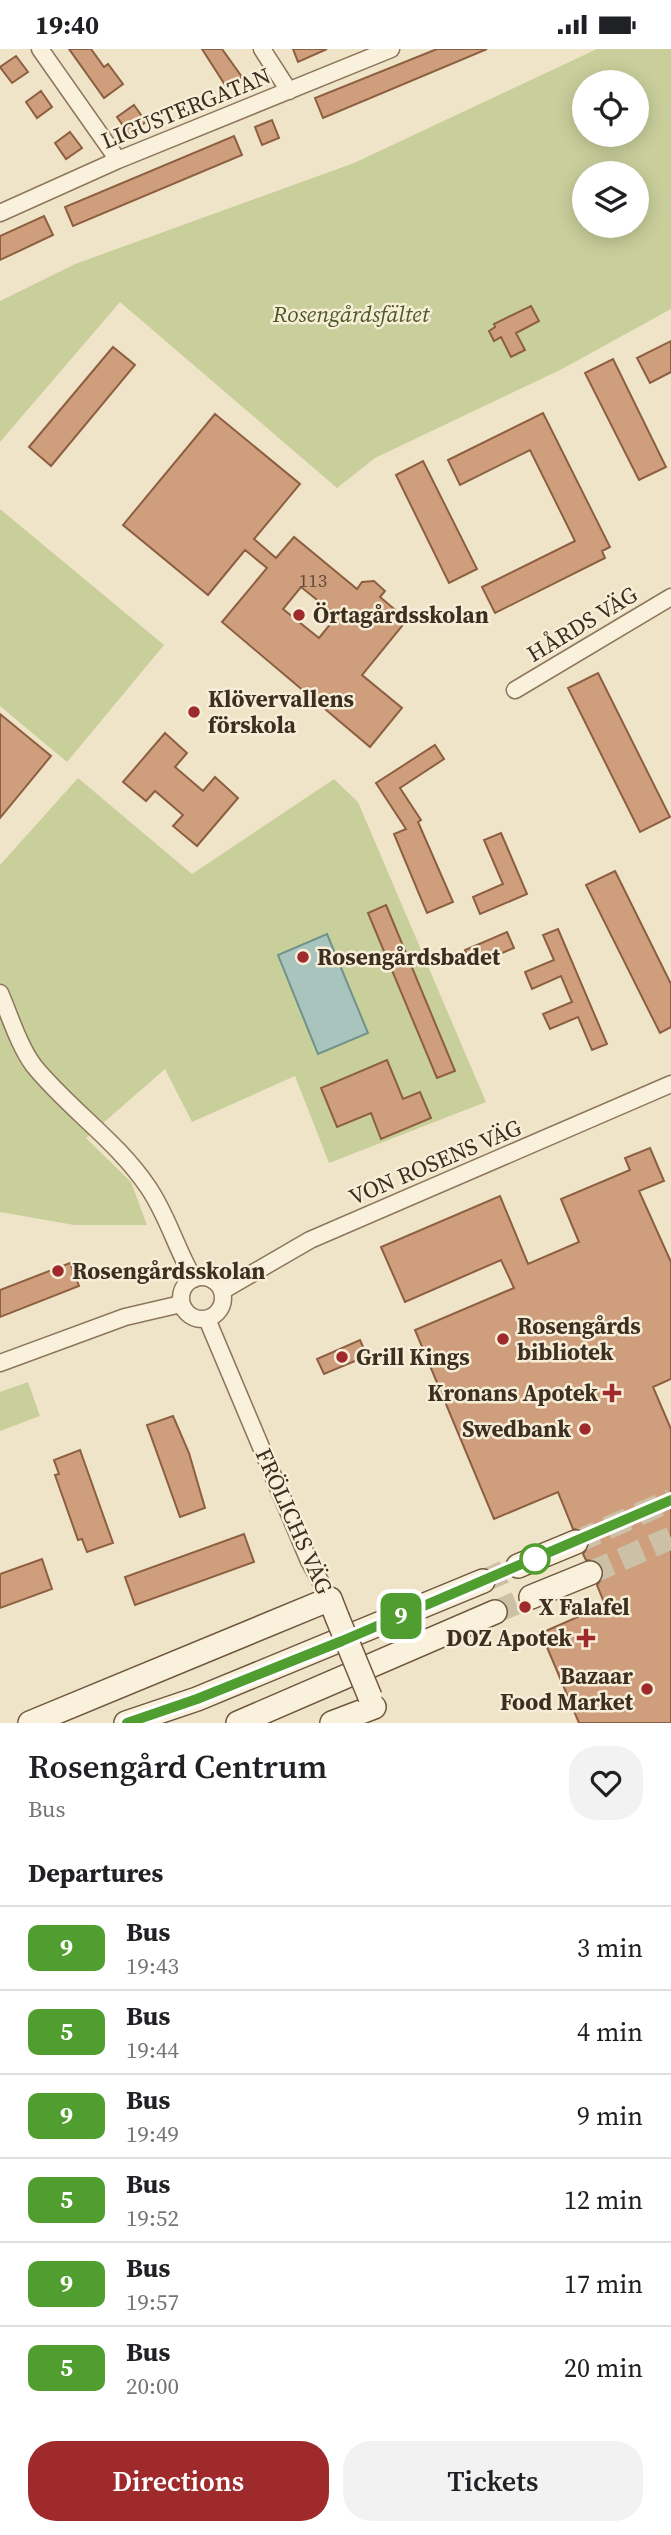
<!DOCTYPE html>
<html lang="en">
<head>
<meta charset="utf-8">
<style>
	:root { --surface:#fff; --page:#f2f2f2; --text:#202124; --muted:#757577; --line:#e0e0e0; --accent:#9e2a2b }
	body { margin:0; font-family:"Source Serif 4",serif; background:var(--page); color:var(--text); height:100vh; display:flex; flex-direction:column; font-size:26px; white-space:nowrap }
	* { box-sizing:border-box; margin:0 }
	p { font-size:23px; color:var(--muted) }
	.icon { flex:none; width:38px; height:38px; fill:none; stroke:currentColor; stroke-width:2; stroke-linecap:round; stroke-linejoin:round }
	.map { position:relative; height:1674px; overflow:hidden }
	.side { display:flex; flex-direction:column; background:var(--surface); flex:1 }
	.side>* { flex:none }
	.badge { padding:0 14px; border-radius:10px; font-size:24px; line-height:46px }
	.fabs { position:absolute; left:572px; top:21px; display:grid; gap:14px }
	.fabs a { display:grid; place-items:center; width:77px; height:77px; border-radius:50%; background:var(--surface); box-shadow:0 4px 18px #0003; font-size:35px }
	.map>.badge { position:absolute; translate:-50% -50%; box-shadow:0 0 0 4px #fff }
	h2 { padding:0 28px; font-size:26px; line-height:63px }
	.round { display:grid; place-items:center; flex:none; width:74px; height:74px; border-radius:28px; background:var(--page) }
	.head { display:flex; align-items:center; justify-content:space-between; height:119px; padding:0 28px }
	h1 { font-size:33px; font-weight:600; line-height:52px }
	.button { display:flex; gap:14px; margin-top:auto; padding:14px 28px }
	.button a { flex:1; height:80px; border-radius:28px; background:var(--accent); color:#fff; font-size:28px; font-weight:600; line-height:80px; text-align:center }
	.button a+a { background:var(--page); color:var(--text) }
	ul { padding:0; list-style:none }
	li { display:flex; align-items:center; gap:21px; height:84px; padding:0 28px; border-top:2px solid var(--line) }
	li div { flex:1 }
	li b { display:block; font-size:26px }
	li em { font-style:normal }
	li .badge { min-width:77px; font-weight:700; text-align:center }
	.status { display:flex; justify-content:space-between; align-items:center; height:49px; padding:0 35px; background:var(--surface); direction:ltr }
	.status svg { height:19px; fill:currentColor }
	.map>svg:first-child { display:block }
	.green { fill:#c9cf9b; fill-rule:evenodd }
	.water { fill:#a9c4bc; stroke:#6f938a; stroke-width:2 }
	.building { fill:#cf9f7d; stroke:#8d5f41; stroke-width:2; fill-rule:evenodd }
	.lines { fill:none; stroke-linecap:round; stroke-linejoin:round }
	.secondary-tunnel { stroke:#ccc0a6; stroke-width:23; stroke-dasharray:23 11; stroke-linecap:butt }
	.street-casing { stroke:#8d765c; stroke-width:19 }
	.secondary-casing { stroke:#6f573f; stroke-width:26 }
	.street { stroke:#faf1dc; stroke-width:16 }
	.secondary { stroke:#faf1dc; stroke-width:23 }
	.secondary-bridge-casing { stroke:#6f573f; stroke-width:26; stroke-linecap:butt }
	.secondary-bridge { stroke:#faf1dc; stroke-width:23 }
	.line-casing { stroke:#fff; stroke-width:16 }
	.line { stroke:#509e2f; stroke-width:10 }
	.poi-dot { fill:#9e2a2b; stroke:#f7eed8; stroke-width:2.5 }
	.stop-dot { fill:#fff; stroke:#509e2f; stroke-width:3.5 }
	.labels { text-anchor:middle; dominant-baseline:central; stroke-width:5; stroke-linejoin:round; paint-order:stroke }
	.number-label { font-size:19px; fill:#624a37 }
	.street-label { font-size:23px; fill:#3d2e20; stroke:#f7eed8 }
	.park-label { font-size:23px; font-style:italic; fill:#4d5a26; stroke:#f7eed8 }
	.poi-label { font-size:23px; font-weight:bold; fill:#3d2e20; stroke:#f7eed8; text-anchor:start }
</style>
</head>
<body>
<div class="status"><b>19:40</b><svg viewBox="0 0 49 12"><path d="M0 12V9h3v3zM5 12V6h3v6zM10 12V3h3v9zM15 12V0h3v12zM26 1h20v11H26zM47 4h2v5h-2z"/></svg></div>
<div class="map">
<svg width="671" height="1674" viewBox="0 0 671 1674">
	<rect width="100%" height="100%" fill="#f0e4c8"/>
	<path class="green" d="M597,0h74v260l-109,60 -187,89 -38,30 -217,-186 -120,140v-141l75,-37 279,-101zM584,33h53v53h-53zM584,124h53v53h-53z
		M0,460l164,136 -97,117 -67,-56z
		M78,729l114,96 142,-95 24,23 128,300 -157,61 -34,-87 -103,46 -27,-53 -79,69 45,44 16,43h-73l-74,-13v-347z
		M28,1333l12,34 -40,15v-39z"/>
	<path class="water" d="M327,885l41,99 -50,21 -40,-99z"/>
	<path class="building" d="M69,0h22l13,18 4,-3 15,20 -19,14z
		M202,0h20l20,28 -15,11z
		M293,0h34l-29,13z
		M437,0h50l-164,69 -8,-20z
		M16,7l12,16 -16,11 -12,-16z
		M41,42l11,16 -15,11 -11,-16z
		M134,56l12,17 -17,12 -12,-17z
		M272,71l7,18 -17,7 -7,-18z
		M70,83l12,16 -16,11 -11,-16z
		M234,87l8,19 -169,71 -8,-19z
		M44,167l9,19 -53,25v-24z
		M531,257l8,15 -23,12 9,17 -14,7 -10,-20 -7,4 -5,-10 6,-4 -1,-3z
		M671,292v31l-21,11 -13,-25z
		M113,298l22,18 -84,101 -22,-19z
		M613,310l53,108 -27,13 -54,-107z
		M543,364l67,134 -8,4 3,7 -110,55 -13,-26 93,-46 -45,-91 -70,35 -12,-25z
		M215,365l85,70 -46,55 22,19 18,-21 63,52 5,-7 12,-1 11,10 -5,6 27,23 -45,55 40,33 -32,39 -148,-125 45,-54 -22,-18 -37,45 -85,-70zM301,538l36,29 -18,22 -36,-29z
		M423,412l54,108 -28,14 -53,-108z
		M598,624l72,144 -30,15 -72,-144z
		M0,665l51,42 -51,62z
		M165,684l22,20 -12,14 28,24 12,-14 23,21 -41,48 -24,-20 10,-11 -28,-24 -9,10 -23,-19z
		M435,696l9,14 -44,29 21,32 -3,2 35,80 -26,11 -33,-79 12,-5 -30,-46z
		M501,784l26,61 -47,20 -7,-17 30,-13 -19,-44z
		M615,822l56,113v43l-11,6 -74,-148z
		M386,856l69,166 -18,7 -69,-165z
		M558,880l49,115 -15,6 -14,-33 -28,12 -7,-15 29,-12 -11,-26 -29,13 -7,-17 29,-12 -11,-25z
		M507,883l7,16 -43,18 -6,-16z
		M387,1011l16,39 17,-7 11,26 -50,21 -10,-26 -34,14 -16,-39z
		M650,1099l14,33 -25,10 32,71v117l-18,8 18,42v294h-92l-38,-90 64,-28 -8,-20 7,-9 -1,-9 -5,-5 -12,-2 -3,-6 7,-10 -1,-8 -5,-5 -11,-2 -15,-37 -64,27 -79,-189 99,-42 -13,-28 -96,42 -24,-55 119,-51 28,68 51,-22 -18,-43 69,-29 -5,-12z
		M70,1214l9,23 -79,31v-27z
		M360,1291l7,16 -43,18 -7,-15z
		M173,1367l16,37 16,55 -25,9 -33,-92z
		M80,1401l33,93 -26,9 -5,-13 -4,1 -23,-65 4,-1 -5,-14z
		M244,1485l10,28 -119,43 -10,-28z
		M42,1510l10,30 -52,19v-34z"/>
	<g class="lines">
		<path class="secondary-tunnel" d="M576,1493l95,-42
			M590,1524l81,-35
			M483,1532l35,-15
			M495,1563l36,-15"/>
		<g class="street-casing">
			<path id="street" d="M40,0l78,111
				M262,0l27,42
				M0,164l118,-53 273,-111
				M515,641l156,-93
				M0,944c10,23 19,53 34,73 35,43 83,75 114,121 20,29 28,62 46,92
				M181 1249a21 21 0 1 1 42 0a21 21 0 1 1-42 0Z
				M222,1242l88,-51 361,-156
				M207,1270l102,242 21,38
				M0,1314l125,-46 56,-13"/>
		</g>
		<g class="secondary-casing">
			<path id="secondary" d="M518,1517l58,-24
				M531,1548l59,-24
				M30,1674l300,-124 7,18
				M126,1674l71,-24 286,-118
				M238,1674l257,-111
				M332,1674l42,-16"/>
		</g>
		<use href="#street" class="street"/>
		<use href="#secondary" class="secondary"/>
		<g class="secondary-bridge-casing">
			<path id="secondary-bridge" d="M337,1568l33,80"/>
		</g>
		<use href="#secondary-bridge" class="secondary-bridge"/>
	</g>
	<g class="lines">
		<g class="line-casing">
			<path id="line" d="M127,1674l70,-24 145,-58 329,-141"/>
		</g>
		<use href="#line" class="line"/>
	</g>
	<g class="poi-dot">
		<circle cx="299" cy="566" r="7"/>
		<circle cx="194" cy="663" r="7"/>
		<circle cx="303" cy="908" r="7"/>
		<circle cx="58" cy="1222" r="7"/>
		<circle cx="503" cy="1290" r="7"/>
		<circle cx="342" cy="1308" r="7"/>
		<path d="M608.5 1333.5h7v7h7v7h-7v7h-7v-7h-7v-7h7z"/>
		<circle cx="585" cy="1380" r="7"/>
		<circle cx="525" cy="1558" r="7"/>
		<path d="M582.5 1578.5h7v7h7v7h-7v7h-7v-7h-7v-7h7z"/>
		<circle cx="647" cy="1640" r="7"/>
	</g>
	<circle class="stop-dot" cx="535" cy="1510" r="14"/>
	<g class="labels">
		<g class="number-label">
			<text x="313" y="531">113</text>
		</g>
		<g class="street-label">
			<text transform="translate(186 59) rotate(-22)">LIGUSTERGATAN</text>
			<text transform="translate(582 575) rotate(-31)">HÅRDS VÄG</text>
			<text transform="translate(435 1113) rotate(-23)">VON ROSENS VÄG</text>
			<text transform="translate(294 1472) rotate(66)">FRÖLICHS VÄG</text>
		</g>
		<g class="park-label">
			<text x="351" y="265">Rosengårdsfältet</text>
		</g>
		<g class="poi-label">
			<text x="313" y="566">Örtagårdsskolan</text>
			<text x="208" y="650">Klövervallens<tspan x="208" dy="26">förskola</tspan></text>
			<text x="317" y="908">Rosengårdsbadet</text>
			<text x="72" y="1222">Rosengårdsskolan</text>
			<text x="517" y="1277">Rosengårds<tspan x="517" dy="26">bibliotek</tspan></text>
			<text x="356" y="1308">Grill Kings</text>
			<text x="598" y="1344" text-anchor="end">Kronans Apotek</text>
			<text x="571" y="1380" text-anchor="end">Swedbank</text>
			<text x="539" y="1558">X Falafel</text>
			<text x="572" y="1589" text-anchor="end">DOZ Apotek</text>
			<text x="633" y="1627" text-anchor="end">Bazaar<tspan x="633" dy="26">Food Market</tspan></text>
		</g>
	</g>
</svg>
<div class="fabs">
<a><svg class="icon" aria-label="locate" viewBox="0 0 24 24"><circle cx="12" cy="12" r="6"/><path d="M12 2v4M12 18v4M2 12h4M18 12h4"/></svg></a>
<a><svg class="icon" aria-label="layers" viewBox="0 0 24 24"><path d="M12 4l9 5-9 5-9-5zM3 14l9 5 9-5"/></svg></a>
</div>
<b class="badge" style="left:401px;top:1567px;background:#509e2f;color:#fff">9</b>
</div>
<section class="side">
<div class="head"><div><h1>Rosengård Centrum</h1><p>Bus</p></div><a class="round"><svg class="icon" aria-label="heart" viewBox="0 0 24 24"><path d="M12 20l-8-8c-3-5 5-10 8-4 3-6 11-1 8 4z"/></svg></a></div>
<h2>Departures</h2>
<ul>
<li><span class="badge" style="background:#509e2f;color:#fff">9</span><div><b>Bus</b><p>19:43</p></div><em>3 min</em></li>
<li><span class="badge" style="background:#509e2f;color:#fff">5</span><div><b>Bus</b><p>19:44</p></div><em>4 min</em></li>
<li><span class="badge" style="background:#509e2f;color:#fff">9</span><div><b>Bus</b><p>19:49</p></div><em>9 min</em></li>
<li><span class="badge" style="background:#509e2f;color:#fff">5</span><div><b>Bus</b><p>19:52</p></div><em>12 min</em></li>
<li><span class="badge" style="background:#509e2f;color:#fff">9</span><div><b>Bus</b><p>19:57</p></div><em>17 min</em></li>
<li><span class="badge" style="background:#509e2f;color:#fff">5</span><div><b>Bus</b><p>20:00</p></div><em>20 min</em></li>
</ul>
<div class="button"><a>Directions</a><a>Tickets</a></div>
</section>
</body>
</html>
